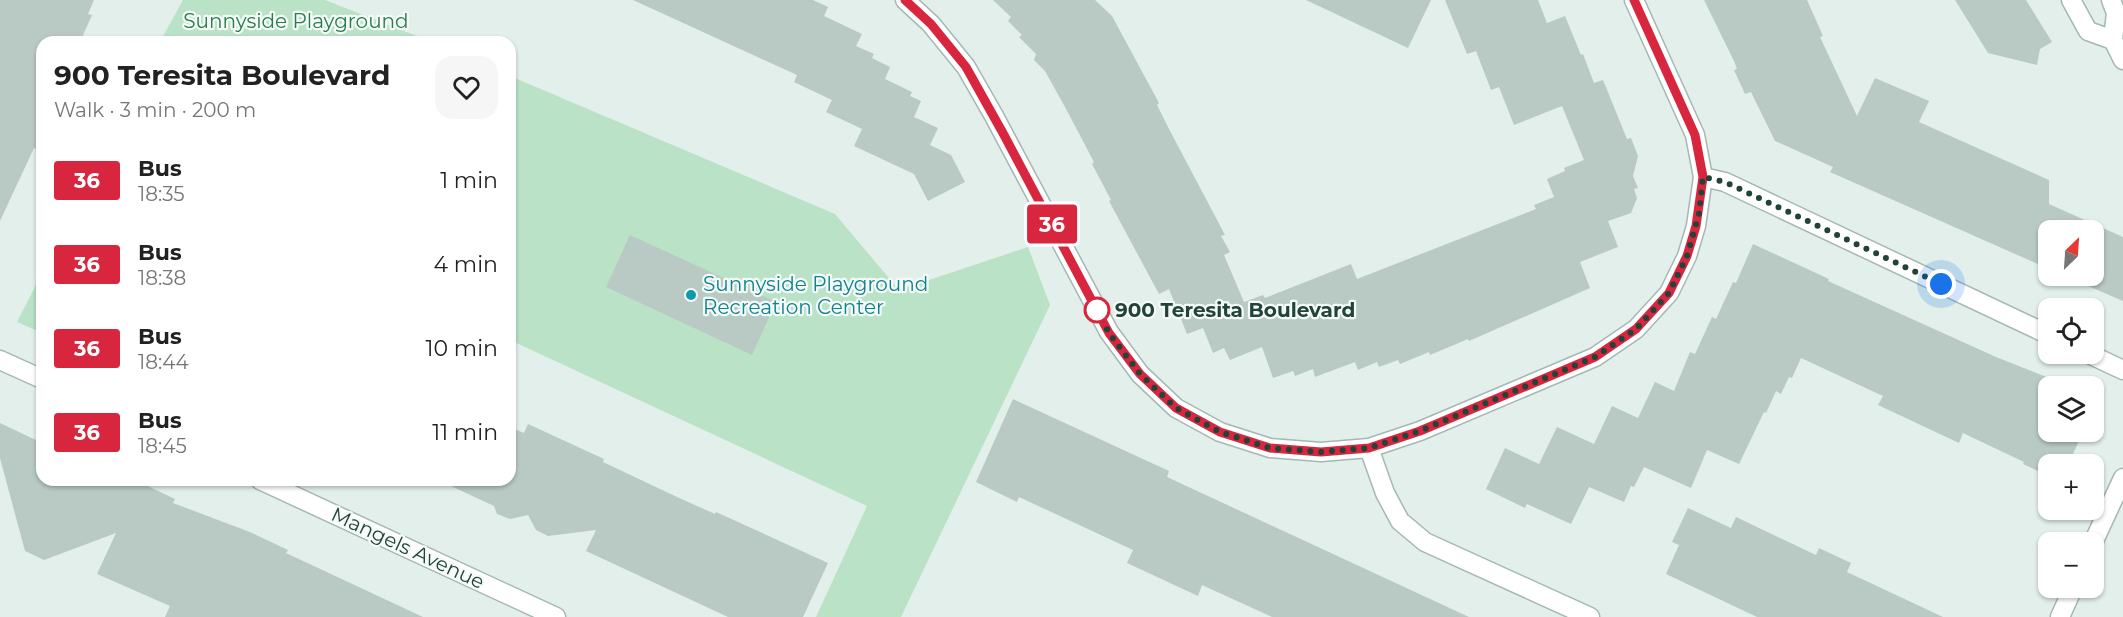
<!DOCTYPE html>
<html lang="en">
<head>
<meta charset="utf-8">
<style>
	:root { --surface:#fff; --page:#f6f6f6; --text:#222; --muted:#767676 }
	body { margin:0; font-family:Montserrat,sans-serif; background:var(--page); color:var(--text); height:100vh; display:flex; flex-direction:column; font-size:22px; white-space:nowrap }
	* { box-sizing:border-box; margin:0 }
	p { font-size:20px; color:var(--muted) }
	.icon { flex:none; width:33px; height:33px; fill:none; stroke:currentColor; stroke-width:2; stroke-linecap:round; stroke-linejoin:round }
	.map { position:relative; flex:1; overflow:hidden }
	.drawer { position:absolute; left:36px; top:36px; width:480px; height:450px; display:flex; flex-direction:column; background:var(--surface); border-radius:18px; box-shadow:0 2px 4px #0004 }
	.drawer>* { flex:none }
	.badge { padding:0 12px; border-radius:4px; font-size:21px; line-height:39px }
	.needle { width:39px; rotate:25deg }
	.fabs { position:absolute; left:2038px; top:220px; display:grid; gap:12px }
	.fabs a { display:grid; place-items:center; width:66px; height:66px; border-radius:12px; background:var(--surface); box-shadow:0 2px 4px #0004; font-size:30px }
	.you { position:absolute; width:30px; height:30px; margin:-15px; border:4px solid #fff; border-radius:50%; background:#1a73e8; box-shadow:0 0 0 9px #1a73e833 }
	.map>.badge { position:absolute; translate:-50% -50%; box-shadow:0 0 0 3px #fff }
	.round { display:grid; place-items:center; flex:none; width:63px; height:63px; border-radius:18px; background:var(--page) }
	.headline { display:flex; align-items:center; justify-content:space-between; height:102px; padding:0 18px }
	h1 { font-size:28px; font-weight:700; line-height:45px }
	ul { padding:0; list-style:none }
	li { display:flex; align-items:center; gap:18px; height:84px; padding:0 18px }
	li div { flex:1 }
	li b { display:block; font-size:22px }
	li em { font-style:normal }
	li .badge { min-width:66px; font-weight:700; text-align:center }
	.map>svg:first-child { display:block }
	.green { fill:#bae2c6 }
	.building { fill:#b8cac3 }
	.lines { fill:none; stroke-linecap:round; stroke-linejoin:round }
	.minor-casing { stroke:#a5b8b2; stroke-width:21 }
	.minor { stroke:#fff; stroke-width:18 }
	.line-casing { stroke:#fff; stroke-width:14 }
	.line { stroke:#d7263d; stroke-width:9 }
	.walk { stroke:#20433a; stroke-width:6; stroke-dasharray:0 10.8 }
	.culture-dot { fill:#0f9aa8; stroke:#f5faf8; stroke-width:2 }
	.stop-dot { fill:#fff; stroke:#d7263d; stroke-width:3 }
	.labels { text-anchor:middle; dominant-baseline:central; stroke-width:4.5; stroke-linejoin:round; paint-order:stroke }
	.park-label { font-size:20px; fill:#257e4b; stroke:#f5faf8 }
	.culture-label { font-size:20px; fill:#0d838f; stroke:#f5faf8; text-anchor:start }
	.stop-label { font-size:20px; font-weight:bold; fill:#20433a; stroke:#f5faf8; text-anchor:start }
	.street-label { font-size:20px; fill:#20433a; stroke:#f5faf8 }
</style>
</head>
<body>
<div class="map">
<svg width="2123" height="617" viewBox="0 0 2123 617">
	<rect width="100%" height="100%" fill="#e3efea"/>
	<path class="green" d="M183,0h142l107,42h-272z
		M510,76l325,138 64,76 129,-43 22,58 -149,312h-85l51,-111 -357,-166z
		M42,273v60l-25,-11z"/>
	<path class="building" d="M0,0h94l-6,14 4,1 -12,27h-38v110l-8,-4 -34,73z
		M633,0h180l15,7 -4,9 38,18 -6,12 18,8 -2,4 18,9 -5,12 27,13 -2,4 11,5 -7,16 24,11 -8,17 21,10 14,27 -37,19 -14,-27 -60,-28 8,-17 -36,-17 6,-12 -38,-18 3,-7z
		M993,0h102l17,16 47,87 -2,2 11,22 57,108 -4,1 9,16 -6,3 20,47 19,-7 2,3 86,-34 6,15 179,-70 -2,-4 20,-8 -7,-18 18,-8 -1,-3 20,-8 -22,-54 -48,19 -15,-38 -8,3 -15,-39 -9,3 -22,-54h93l9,23 18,-7 16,39 2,-1 11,29 9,-3 24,59 4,-1 7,18 -5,20 5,12 -4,1 3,9 -6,15 -23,8 10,26 -38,15 10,26 -121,53 -1,-2 -38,16 -1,-3 -29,12 -2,-4 -19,7 -2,-5 -19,8 -3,-8 -40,15 -2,-8 -18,7 -2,-5 -20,7 -11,-31 -32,13 -6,-12 -11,5 -10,-25 -16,6 -18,-45 -10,5 -50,-93 2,-1 -19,-36 2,-2 -29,-55 -20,-36 -11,-11 2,-6 -17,-17 3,-2 -14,-14 3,-4z
		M1306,0h125l-23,48z
		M1704,0h103l16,36 -3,1 37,79 18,-38 54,23 -10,21 130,58v24l74,33v64l-58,-25h29v-45h-45v38l-219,-97 3,-5 -58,-26 -24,-49 -6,2 -11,-24 3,-1 -3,-8z
		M1955,0h71l26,42 -12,7 -3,16 -49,-12z
		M630,235l146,67 -24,53 -146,-68z
		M1753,244l76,35 -1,2 168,76 53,21v2l14,7h-14v45h34l-15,33h-19v11l-26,-12 1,-2 -61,-29 -4,10 -81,-38 5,-9 -82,-38 -9,20 -3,-1 -8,17 -5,-3 -10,22 -2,-1 -25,52 -32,-14 -16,38 -47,-21 -10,20 -3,-1 -7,16 -35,-15 -18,37 -44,-20 -2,4 -39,-19 19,-41 34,16 18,-37 37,17 18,-38 26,12 17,-36 19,9 16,-39 5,2 17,-37 4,2 17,-37 3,1z
		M1013,399l156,72 -2,6 302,140h-197l-70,-32 -4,11 -71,-33 6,-13 -114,-53 -2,5 -41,-20z
		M0,423l42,20v37h93l40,19 -2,4 77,29 38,18 -2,3 137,64h-258l5,-11 -73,-32 19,-41 -72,27 -19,-9 -25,-93z
		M528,424l76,35 -1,3 74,35 38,17 1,-2 112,51 -25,54h-75l-142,-66 10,-21 -48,6 -12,-6 -8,-15 -18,4 -13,-5 -3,-8 -56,-26h72v-53l14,6z
		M1688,508l43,20 5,-11 80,38 3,-7 32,15 -4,9 96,45h-186l-91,-43 13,-29 -7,-3z"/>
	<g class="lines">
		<g class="minor-casing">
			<path id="minor" d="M905,0l26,24 35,43 28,49 115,216 31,42 36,34 44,24 50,16 51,4 48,-4 51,-17 175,-74 41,-28 33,-36 18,-37 9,-30 7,-49 -8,-42 -61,-135
				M2071,0l17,31 25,9
				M2111,0l5,13 -3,27 10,20
				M1703,177l22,5 324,153
				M2089,354l34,16
				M0,360l42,19
				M1369,448l16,45 15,28 25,21 165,75
				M260,480l296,137
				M2093,543l30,-65
				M2060,617l13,-29"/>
		</g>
		<use href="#minor" class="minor"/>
	</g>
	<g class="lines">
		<g class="line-casing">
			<path id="line" d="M905,0l26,24 35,43 38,68 105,198 31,41 36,34 44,24 50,16 51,4 48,-4 51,-17 175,-74 41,-28 33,-36 18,-37 9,-30 7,-49 -8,-42 -61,-135"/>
		</g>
		<use href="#line" class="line"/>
		<path class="walk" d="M1097,310l12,23 31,41 36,34 44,24 50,16 51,4 48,-4 51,-17 175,-74 41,-28 33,-36 18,-37 12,-42 4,-37 22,5 216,102"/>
	</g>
	<circle class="culture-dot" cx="691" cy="295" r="6"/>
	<circle class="stop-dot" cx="1097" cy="310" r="12"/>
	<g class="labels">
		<g class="park-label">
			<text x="296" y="21">Sunnyside Playground</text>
		</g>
		<g class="culture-label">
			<text x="703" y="284">Sunnyside Playground<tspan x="703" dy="23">Recreation Center</tspan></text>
		</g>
		<g class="stop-label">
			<text x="1115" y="310">900 Teresita Boulevard</text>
		</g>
		<g class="street-label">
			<text transform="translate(408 548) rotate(25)">Mangels Avenue</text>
		</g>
	</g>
</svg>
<div class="fabs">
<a><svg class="needle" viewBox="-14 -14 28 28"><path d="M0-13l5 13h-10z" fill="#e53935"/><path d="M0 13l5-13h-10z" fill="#767676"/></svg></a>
<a><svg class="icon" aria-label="locate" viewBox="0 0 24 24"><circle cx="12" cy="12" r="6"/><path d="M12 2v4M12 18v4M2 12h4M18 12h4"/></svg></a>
<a><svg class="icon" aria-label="layers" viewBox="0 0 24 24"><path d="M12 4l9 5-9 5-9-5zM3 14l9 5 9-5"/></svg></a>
<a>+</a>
<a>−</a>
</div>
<div class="you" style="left:1941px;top:284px"></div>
<b class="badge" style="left:1052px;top:224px;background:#d7263d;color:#fff">36</b>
<section class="drawer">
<div class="headline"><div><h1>900 Teresita Boulevard</h1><p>Walk · 3 min · 200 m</p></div><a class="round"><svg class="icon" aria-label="heart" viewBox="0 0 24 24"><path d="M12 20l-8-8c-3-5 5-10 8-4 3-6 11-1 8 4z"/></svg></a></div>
<ul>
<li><span class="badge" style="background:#d7263d;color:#fff">36</span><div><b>Bus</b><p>18:35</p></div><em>1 min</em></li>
<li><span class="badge" style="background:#d7263d;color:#fff">36</span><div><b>Bus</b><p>18:38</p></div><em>4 min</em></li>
<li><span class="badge" style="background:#d7263d;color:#fff">36</span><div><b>Bus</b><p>18:44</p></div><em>10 min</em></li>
<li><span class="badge" style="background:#d7263d;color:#fff">36</span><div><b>Bus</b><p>18:45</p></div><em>11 min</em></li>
</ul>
</section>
</div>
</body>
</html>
